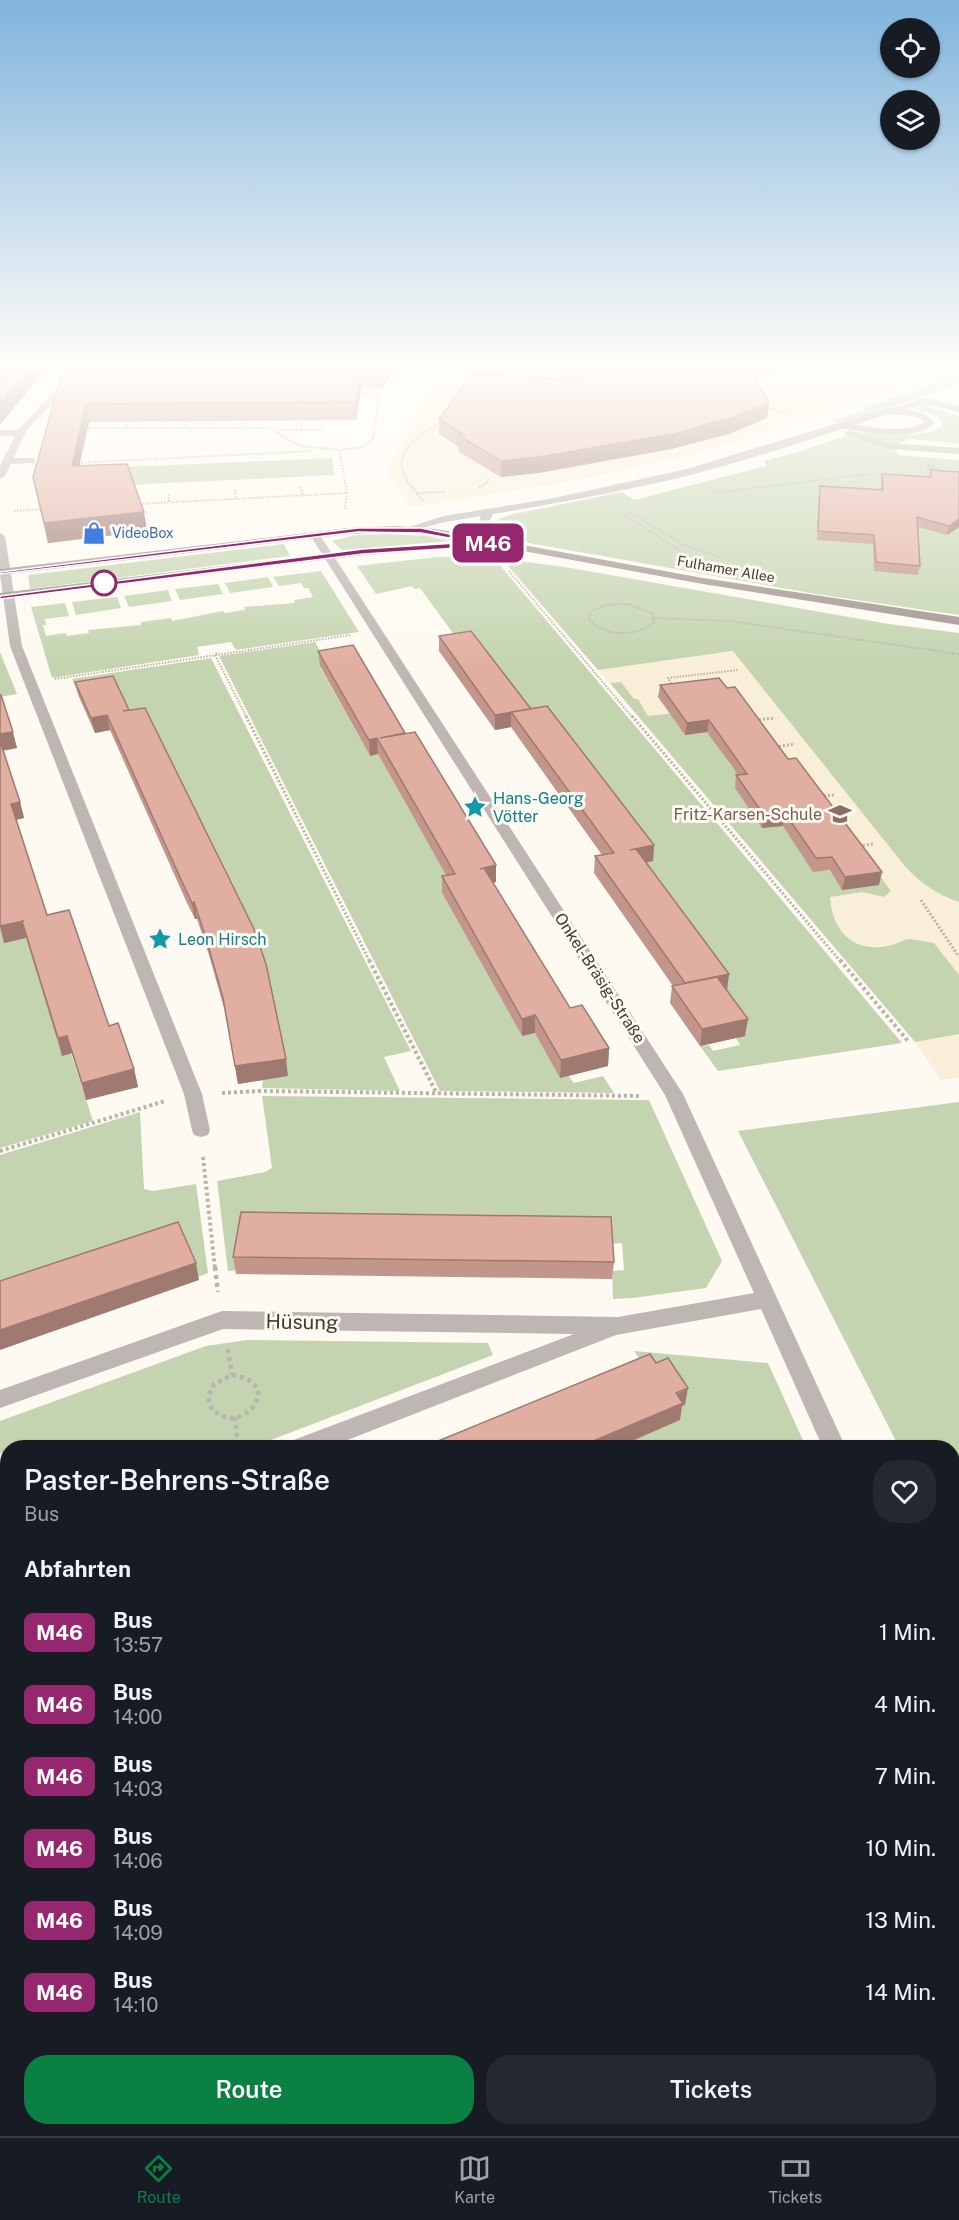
<!DOCTYPE html>
<html lang="de">
<head>
<meta charset="utf-8">
<style>
	:root { --surface:#171b24; --page:#242831; --text:#f1f3f6; --muted:#9ea1a6; --line:#363941; --accent:#0b8043 }
	body { margin:0; font-family:"Public Sans",sans-serif; background:var(--page); color:var(--text); height:100vh; display:flex; flex-direction:column; font-size:22px; white-space:nowrap }
	* { box-sizing:border-box; margin:0 }
	p { font-size:20px; color:var(--muted) }
	.icon { flex:none; width:33px; height:33px; fill:none; stroke:currentColor; stroke-width:2; stroke-linecap:round; stroke-linejoin:round }
	.map { position:relative; flex:1; overflow:hidden }
	.panel { position:absolute; left:0px; top:1440px; width:960px; height:696px; display:flex; flex-direction:column; background:var(--surface); border-radius:24px 24px 0 0; box-shadow:0 2px 4px #0004 }
	.panel>* { flex:none }
	.badge { padding:0 12px; border-radius:9px; font-size:21px; line-height:39px }
	.controls { position:absolute; left:880px; top:18px; display:grid; gap:12px }
	.controls a { display:grid; place-items:center; width:60px; height:60px; border-radius:50%; background:var(--surface); box-shadow:0 2px 4px #0004; font-size:30px }
	.map>.badge { position:absolute; translate:-50% -50%; box-shadow:0 0 0 3px #fff }
	h2 { padding:0 24px; font-size:22px; line-height:54px }
	.round { display:grid; place-items:center; flex:none; width:63px; height:63px; border-radius:24px; background:var(--page) }
	.overview { display:flex; align-items:center; justify-content:space-between; height:102px; padding:0 24px }
	h1 { font-size:28px; font-weight:600; line-height:45px }
	.button { display:flex; gap:12px; margin-top:auto; padding:12px 24px }
	.button a { flex:1; height:69px; border-radius:24px; background:var(--accent); color:#fff; font-size:24px; font-weight:600; line-height:69px; text-align:center }
	.button a+a { background:var(--page); color:var(--text) }
	ul { padding:0; list-style:none }
	li { display:flex; align-items:center; gap:18px; height:72px; padding:0 24px }
	li div { flex:1 }
	li b { display:block; font-size:22px }
	li em { font-style:normal }
	li .badge { min-width:66px; font-weight:700; text-align:center }
	.tab-bar { display:flex; justify-content:space-around; align-items:center; height:84px; border-top:2px solid var(--line); background:var(--surface); font-size:16px; color:var(--muted) }
	.tab-bar a { display:grid; justify-items:center; gap:3px }
	.tab-bar .on { color:var(--accent) }
	.map>svg:first-child { display:block }
	.built { fill:#f9efd8 }
	.green { fill:#c4d4b0 }
	.lines { fill:none; stroke-linecap:round; stroke-linejoin:round }
	.path-far4 { stroke:#b8b4ac; stroke-width:2; stroke-dasharray:1.5 1.5; stroke-linecap:butt }
	.path-far3 { stroke:#b8b4ac; stroke-width:3; stroke-dasharray:2 2; stroke-linecap:butt }
	.path-far2 { stroke:#b8b4ac; stroke-width:4; stroke-dasharray:3 3; stroke-linecap:butt }
	.path-far1 { stroke:#b8b4ac; stroke-width:4.5; stroke-dasharray:4 4; stroke-linecap:butt }
	.path { stroke:#b8b4ac; stroke-width:6; stroke-dasharray:4.5 4.5; stroke-linecap:butt }
	.lane { fill:#bdb6b2; fill-rule:evenodd }
	.street { fill:#bdb6b2; fill-rule:evenodd }
	.secondary { fill:#9f948f; fill-rule:evenodd }
	.wall { fill:#c2968a }
	.shaded-wall { fill:#9e7a71 }
	.building { fill:#e1afa1; stroke:#9e7a71; stroke-width:1.5 }
	.line { fill:#95276e; stroke:#fff; stroke-width:1.5 }
	.stop-dot { fill:#fff; stroke:#95276e; stroke-width:3 }
	.labels { text-anchor:middle; dominant-baseline:central; stroke-width:6; stroke-linejoin:round; paint-order:stroke }
	.far-shop-label { font-size:14px; fill:#366cbe; stroke:#fefaf1; text-anchor:start }
	.far-street-label { font-size:14px; fill:#3f3c36; stroke:#fefaf1 }
	.culture-label { font-size:16px; fill:#0d838f; stroke:#fefaf1; text-anchor:start }
	.education-label { font-size:16px; fill:#785e54; stroke:#fefaf1; text-anchor:end }
	.street-label { font-size:16px; fill:#3f3c36; stroke:#fefaf1 }
	.near-street-label { font-size:20px; fill:#3f3c36; stroke:#fefaf1 }
</style>
</head>
<body>
<div class="map">
<svg width="959" height="2136" viewBox="0 0 959 2136">
	<rect width="100%" height="100%" fill="#fefaf1"/>
	<path class="built" d="M441,367h518v5l-267,83 -130,28 -151,24 -24,-34z
		M745,650l214,20v408l-18,2 -26,-38 -317,-372z"/>
	<path class="green" d="M959,376v7l-45,17 -74,22 -8,-1 32,-10v-3z
		M921,404l20,2 -12,1 30,9v27l-49,-4 -12,5 -9,-1 -33,-11c27,-1 61,9 85,-5l1,-6 -11,-8 -25,-5z
		M850,436l44,13 5,6 60,5v155l-143,-21 -304,-54 -14,-6 -5,-7 4,-7 12,-5 113,-23 12,8 132,-34 -2,-5 38,-10 39,-14z
		M332,458l2,17 -206,10 -49,-16z
		M386,534l42,2 23,5 -109,9 -10,-9 23,-6z
		M284,544l6,12 -260,33 -2,-14z
		M437,557l57,1 408,485 -184,28 -18,-25 9,-1 4,6 27,-6 -4,-7 9,-3 -111,-170 18,-4 -189,-214 -43,-59 -6,1 -2,-3 -36,8 -19,-28z
		M502,559l63,8 324,57 70,9v269c-23,-8 -39,-19 -55,-37l-171,-214 -135,19z
		M321,571l38,61 -123,18 -5,-8 -34,5 2,8 -147,23 -21,-71 34,-4 4,13 -24,3 1,6h-3l3,11 19,-3 2,3 22,-3 -1,-3 53,-5v-3l30,-4 1,3 51,-10 2,2 20,-3 -1,-3 51,-4 -1,-3 19,-3 -5,-9h-4l-3,-5 -22,3 -6,-9z
		M268,577l5,10 -43,6 -5,-10z
		M218,584l5,10 -43,6 -5,-11z
		M168,590l4,11 -43,6 -5,-11z
		M117,597l4,11 -45,7 -4,-13z
		M315,642l13,23 -8,2 50,89 8,-2 77,136 -13,3 80,143 13,-3 39,50 29,-7 11,17 -174,-2 -221,-435z
		M0,652l17,42 -17,3z
		M211,658l200,393 -27,6 16,34 -138,-3 1,-8 25,-4 -95,-261 -114,-118 -7,-18z
		M621,682l13,17h4l10,17 36,-4 26,20 19,32 56,61 28,46 17,-1 36,-13 25,34 -7,6 -22,-5 -32,5c2,33 22,56 58,49 8,-1 15,-7 23,-7 7,1 15,3 23,4l25,32v59l-44,8 -305,-359z
		M0,927l4,15 23,-4 35,117 9,-2 22,68 -93,27z
		M262,1096l387,4 73,161 -16,27 -73,10 -20,1 -1,-28 12,-1 -2,-27 -394,28 -11,-90 48,-9 7,-4z
		M959,1102v373l-6,1 -1,-28 -53,-1 -161,-316z
		M140,1112l4,77 9,2 43,-7 12,89 -10,4 -198,24v-146z
		M247,1340l241,3 5,12 -240,92 -245,1 -1,5h-7v-32l206,-75z
		M634,1351l134,12 38,84 -191,1 39,-68z
		M0,1599h8l-1,261h-7z
		M0,1874h8v254h637l2,8h-647z
		M949,2128l3,8h-291l-1,-7z"/>
	<g class="lines">
		<path class="path-far4" d="M943,380l16,-6
			M765,406l25,9
			M244,427l2,-6
			M85,428h183l33,18 38,4
			M125,428l3,-7
			M184,428l3,-7
			M278,430h45
			M301,430l2,-9
			M76,463l236,-12
			M301,487l1,8
			M479,488l9,-6v-4
			M235,490l1,9
			M347,493l-8,-43 23,-3 11,-8 6,-45h-23
			M417,493l28,-1
			M713,493l174,-21
			M169,494v8
			M424,502c-7,-9 -18,-20 -21,-31 -7,-23 20,-40 38,-47
			M137,504l210,-11 -2,16
			M14,511l29,-2
			M627,511l57,34 35,12
			M621,512l59,39
			M509,571l124,147
			M627,604l25,9 2,10c-20,14 -46,14 -65,-3l2,-9 15,-6z
			M654,618l76,3 229,33
			M217,653l-2,2 32,63
			M55,679l296,-44
			M673,686l-5,-8 70,-8"/>
		<path class="path-far3" d="M246,716l124,246
			M632,716l209,246
			M755,720l20,-2
			M775,747l20,-3
			M820,796l14,-1
			M859,846l14,-2
			M921,900l38,57"/>
		<path class="path-far2" d="M369,960l68,134
			M840,960l68,81
			M222,1093l38,-2 381,5
			M0,1151l165,-50
			M203,1157l12,112"/>
		<path class="path-far1" d="M215,1267l3,25
			M228,1349l4,26
			M232,1375c50,7 17,50 -7,42 -4,-1 -9,-5 -13,-7l-4,-13 6,-13z
			M235,1417l3,31"/>
		<path class="path" d="M0,1867h8
			M652,2128l1,8"/>
		<path class="lane" d="M925,398l34,8v6l-34,-8 -20,5 20,5 10,9c-22,20 -65,9 -91,6l-5,-3 5,-3c24,3 59,12 81,-1 -13,-11 -30,-3 -42,-11z
			M849,430l40,13 70,5v6l-71,-5 -42,-14 -2,-2z
			M32,458l3,1v4l-29,1 -5,-3 5,-3z
			M927,464h6l10,8 -8,2 -8,-6z"/>
		<path class="street" d="M82,367h10l-27,23 -38,40 -22,46 -5,3v-13l15,-30h-15v-6h18l41,-44z
			M887,408l3,1v4c-66,22 -133,45 -200,62 -65,16 -131,28 -197,39l-7,14 8,15 -1,2h-8l-9,-17 5,-12 -36,6 -38,10 -5,-3 42,-13 110,-18 133,-29z
			M315,532l5,3 363,559 163,354h-23l-62,-139 -145,26 -289,113h-39l3,-7 283,-107 -351,-5 -223,79v-18l222,-79 396,6 136,-24 -89,-198 -355,-560z
			M0,533l5,3 17,110 180,448 8,36 -2,5 -7,2 -7,-2 -2,-5 -8,-36 -174,-448 -10,-71z
			M0,1463h8v20h-8z
			M952,1686l7,3v36l-7,-2z"/>
		<path class="secondary" d="M395,526l41,3 267,49 256,39v8l-256,-41 -267,-49 -41,-3 -46,2 -349,41v-6l349,-41z
			M466,542l4,1v4l-106,8 -364,44v-6l364,-44z"/>
	</g>
	<path class="wall" d="M396,367l-14,22 -15,-1 -5,-3 -6,35 -267,2 -10,44 68,65 -99,12 -15,-66 28,-100z
		M555,367h247l-49,7 16,29 -2,15 -38,16 -58,15 -133,24 -37,4 -42,-25v-5l-20,-13v-15l128,-39z
		M930,470l29,2v55l-12,8 -29,-8 2,39 -2,9 -44,-4 -1,-27 -56,-4 2,-45 1,-9 61,4v-7l1,-9 47,3z
		M439,636l92,73 123,136 -1,16 -7,2 81,128 18,45 -45,10 -30,-43 2,-17h1l-79,-113 1,-17 7,-1 -91,-128 -16,3 -56,-79z
		M318,651l87,82 91,132v17l-3,1 77,125 39,40 -1,18 -48,12 -25,-45 -13,3 -80,-143v-17l4,-1 -68,-121 -8,2 -50,-90z
		M113,676l175,400 -50,8 -12,-69 -17,-60 -12,-36h-2l-8,-16 -77,-173 -15,3 -16,-36 -4,-15z
		M719,678l160,207 -37,5 -12,-20 -17,2 -30,-46 -21,2 -27,-40 1,-13h2l-31,-43 -22,3 -27,-38 2,-12z
		M0,696l17,52 -14,2 17,52 4,16 -8,2 31,95 62,111 25,43 4,18 -52,13 -14,-47 -10,3 -36,-118 -22,5 -4,-16z
		M233,1257l381,5 -2,17 -376,-5z
		M0,1518h8v81l-8,-1z
		M952,1878l7,15v243h-7l-3,-8h3z"/>
	<path class="shaded-wall" d="M30,367h17l-47,58v-22z
		M384,367h12l-14,22 -1,-17z
		M744,367h58l-59,8z
		M361,368l1,17 -6,35v-18z
		M769,403l-2,15 -38,16 -58,15 -133,24 -37,4v-16z
		M86,404l3,18 -14,63 -3,-19z
		M144,512l3,19 -99,12 -4,-20z
		M959,519v8l-12,8 2,-9z
		M531,709l-20,3v15l-16,3v-15z
		M107,715l3,15 -15,3 -4,-15z
		M709,720l-2,12 -22,3 2,-12z
		M13,732l4,16 -15,3 -2,-8v-9z
		M377,738l1,16 -8,2 -1,-16z
		M20,802l4,16 -9,2 -4,-16z
		M785,813l-2,13 -21,2 2,-13z
		M654,845l-1,16 -25,5 2,-16z
		M496,865v17l-16,3v-16z
		M882,872l-3,13 -37,5 3,-13z
		M194,902l3,17h-2l-3,-16z
		M22,921l4,17 -22,5 -4,-17 24,-5z
		M729,974l-2,17 -42,-8z
		M535,1015v18l-13,3v-17z
		M748,1019l-3,17 -45,10 2,-17z
		M67,1036l5,17 -10,3 -4,-18z
		M609,1048l-1,18 -48,12 1,-18z
		M286,1059l2,17 -50,8 -3,-18z
		M134,1069l4,18 -52,13 -4,-17z
		M196,1263l3,17 -199,70v-20z
		M688,1388l-3,17 -3,1 -2,14 -64,28h-39z"/>
	<path class="building" d="M0,367h30l-30,36z
		M72,367h312l-3,5 -15,-1 -5,-3 -5,34 -270,2 -14,62 55,-2 17,48 -100,11 -11,-46 28,-100z
		M570,367h179l20,36 -38,15 -58,16 -134,23 -38,4 -42,-25 5,-1 -25,-16 34,-46 110,8z
		M930,470l29,2v47l-10,7 -32,-9 3,49 -44,-4 -2,-27 -56,-4 2,-45 63,4 -1,-16 49,3z
		M471,631l60,78 -36,6 -56,-79z
		M353,645l52,88 -25,5 35,-6 81,133 -16,4 4,-1 86,140 12,-3 27,43 -48,12 -26,-45 -13,4 -80,-143 13,-2 -78,-136 -8,2 -51,-89z
		M113,676l16,34 -6,1 22,-3 109,221 12,35 20,95 -51,7 -12,-68 -17,-60 -12,-36 -2,1 -8,-17 -77,-171 -16,3 -16,-36z
		M719,678l8,10 8,-1 53,72 8,-1 86,114 -37,5 -13,-20 -16,1 -31,-45 -21,2 -28,-40 11,-1 -38,-54 -22,3 -27,-38z
		M1,695l12,37 -13,2v-38z
		M547,706l107,139 -24,5 6,-1 93,125 -44,9 -90,-127 19,-3 -103,-141z
		M0,741l20,61 -9,2 36,111 22,-5 40,116 9,-3 16,46 -52,14 -15,-47 -9,2 -36,-117h2l-24,5z
		M717,977l31,42 -46,10 -30,-43z
		M241,1212l370,5 3,45 -381,-5z
		M178,1222l18,41 -196,67v-49z
		M650,1354l6,9 12,-5 20,30 -12,5 7,10 -106,45h-156z
		M0,1518h8v64h-8z
		M952,1878l7,15v227l-7,-17z"/>
	<linearGradient id="sky" x2="0" y2="1"><stop stop-color="#80b4dc"/><stop offset="0.55" stop-color="#fffdf9"/><stop offset="1" stop-color="#fffdf9" stop-opacity="0"/></linearGradient>
	<rect width="959" height="666" fill="url(#sky)"/>
	<path class="line" d="M358,528h63l71,15 -3,3 -126,8 -363,45v-3l363,-47 109,-7 -51,-9 -63,-1 -358,42v-2z"/>
	<defs>
		<g id="shop-bare" transform="scale(1.8)"><path d="M-5-2.5h2.3a2.7 3.5 0 0 1 5.4 0H5L5.5 6h-11ZM-1.5-2.5h3a1.5 2.3 0 0 0-3 0Z" fill="#3f7fe0" stroke="#fefaf1" stroke-width="2.5" paint-order="stroke"/></g>
		<g id="sight-bare" transform="scale(1.8)"><path d="M0-6L1.8-2.2L6-1.7L2.9 1.2L3.7 5.4L0 3.3L-3.7 5.4L-2.9 1.2L-6-1.7L-1.8-2.2Z" fill="#0f9aa8" stroke="#fefaf1" stroke-width="2.5" paint-order="stroke"/></g>
		<g id="school-bare" transform="scale(1.8)"><path d="M0-5L7-2L0 1L-7-2ZM-4 1L0 2.5L4 1V4Q0 6-4 4Z" fill="#8d6e63" stroke="#fefaf1" stroke-width="2.5" paint-order="stroke"/></g>
	</defs>
	<g fill-rule="evenodd">
		<use href="#shop-bare" x="94" y="533"/>
		<use href="#sight-bare" x="475" y="807"/>
		<use href="#school-bare" x="840" y="814"/>
		<use href="#sight-bare" x="160" y="939"/>
	</g>
	<circle class="stop-dot" cx="104" cy="583" r="12"/>
	<g class="labels">
		<g class="far-shop-label">
			<text x="112" y="533">VideoBox</text>
		</g>
		<g class="far-street-label">
			<text transform="translate(726 569) rotate(10)">Fulhamer Allee</text>
		</g>
		<g class="culture-label">
			<text x="493" y="798">Hans-Georg<tspan x="493" dy="18">Vötter</tspan></text>
			<text x="178" y="939">Leon Hirsch</text>
		</g>
		<g class="education-label">
			<text x="822" y="814">Fritz-Karsen-Schule</text>
		</g>
		<g class="street-label">
			<text transform="translate(600 978) rotate(57)">Onkel-Bräsig-Straße</text>
		</g>
		<g class="near-street-label">
			<text transform="translate(302 1322) rotate(1)">Hüsung</text>
		</g>
	</g>
</svg>
<div class="controls">
<a><svg class="icon" aria-label="locate" viewBox="0 0 24 24"><circle cx="12" cy="12" r="6"/><path d="M12 2v4M12 18v4M2 12h4M18 12h4"/></svg></a>
<a><svg class="icon" aria-label="layers" viewBox="0 0 24 24"><path d="M12 4l9 5-9 5-9-5zM3 14l9 5 9-5"/></svg></a>
</div>
<b class="badge" style="left:488px;top:543px;background:#95276e;color:#fff">M46</b>
<section class="panel">
<div class="overview"><div><h1>Paster-Behrens-Straße</h1><p>Bus</p></div><a class="round"><svg class="icon" aria-label="heart" viewBox="0 0 24 24"><path d="M12 20l-8-8c-3-5 5-10 8-4 3-6 11-1 8 4z"/></svg></a></div>
<h2>Abfahrten</h2>
<ul>
<li><span class="badge" style="background:#95276e;color:#fff">M46</span><div><b>Bus</b><p>13:57</p></div><em>1 Min.</em></li>
<li><span class="badge" style="background:#95276e;color:#fff">M46</span><div><b>Bus</b><p>14:00</p></div><em>4 Min.</em></li>
<li><span class="badge" style="background:#95276e;color:#fff">M46</span><div><b>Bus</b><p>14:03</p></div><em>7 Min.</em></li>
<li><span class="badge" style="background:#95276e;color:#fff">M46</span><div><b>Bus</b><p>14:06</p></div><em>10 Min.</em></li>
<li><span class="badge" style="background:#95276e;color:#fff">M46</span><div><b>Bus</b><p>14:09</p></div><em>13 Min.</em></li>
<li><span class="badge" style="background:#95276e;color:#fff">M46</span><div><b>Bus</b><p>14:10</p></div><em>14 Min.</em></li>
</ul>
<div class="button"><a>Route</a><a>Tickets</a></div>
</section>
</div>
<nav class="tab-bar">
<a class="on"><svg class="icon" aria-label="directions" viewBox="0 0 24 24"><path d="M12 3l9 9-9 9-9-9zM9 14v-3h6M13 9l2 2-2 2"/></svg>Route</a>
<a><svg class="icon" aria-label="map" viewBox="0 0 24 24"><path d="M3 6l6-2 6 2 6-2v14l-6 2-6-2-6 2zM9 4v14M15 6v14"/></svg>Karte</a>
<a><svg class="icon" aria-label="tickets" viewBox="0 0 24 24"><path d="M3 7h18v10H3zM15 7v10"/></svg>Tickets</a>
</nav>
</body>
</html>
